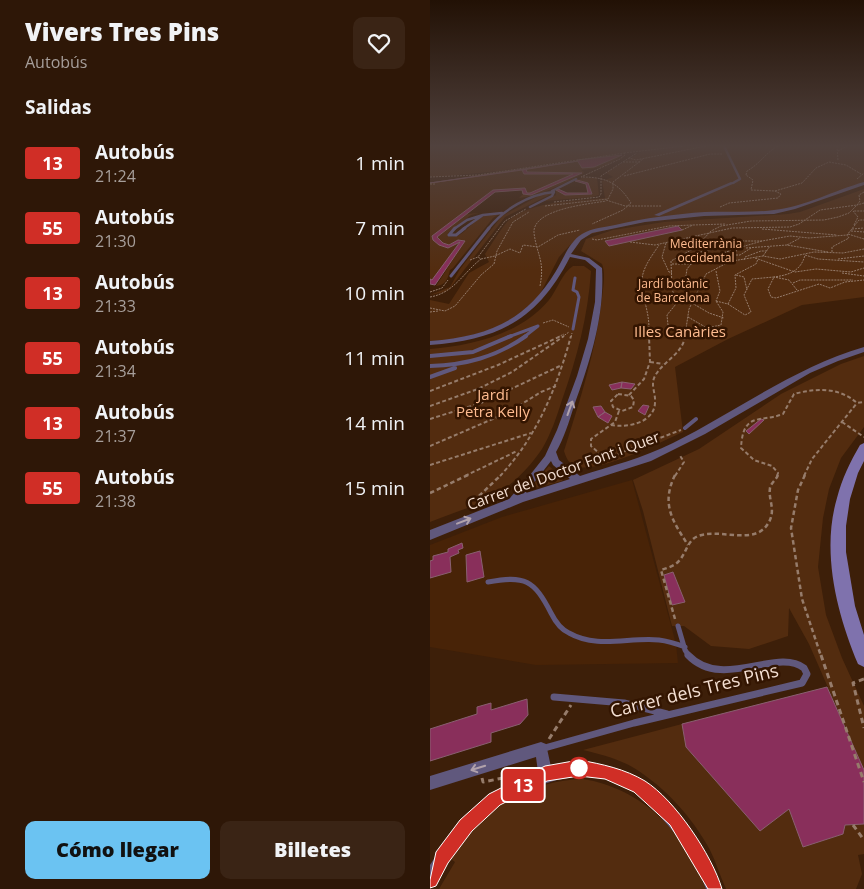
<!DOCTYPE html>
<html lang="es">
<head>
<meta charset="utf-8">
<style>
	:root { --surface:#2e1707; --page:#3a2415; --text:#f1f3f6; --muted:#a79f9b; --accent:#6bc3f2 }
	body { margin:0; font-family:"Open Sans",sans-serif; background:var(--page); color:var(--text); height:100vh; display:flex; flex-direction:column; font-size:19px; white-space:nowrap }
	* { box-sizing:border-box; margin:0 }
	p { font-size:16px; color:var(--muted) }
	.icon { flex:none; width:28px; height:28px; fill:none; stroke:currentColor; stroke-width:2; stroke-linecap:round; stroke-linejoin:round }
	.map { position:relative; flex:1; overflow:hidden }
	.details { display:flex; flex-direction:column; background:var(--surface); width:430px }
	.details>* { flex:none }
	.badge { padding:0 10px; border-radius:4px; font-size:18px; line-height:32px }
	.map>.badge { position:absolute; translate:-50% -50%; box-shadow:0 0 0 2px #fff }
	h2 { padding:0 25px; font-size:19px; line-height:45px }
	.round { display:grid; place-items:center; flex:none; width:52px; height:52px; border-radius:10px; background:var(--page) }
	.headline { display:flex; align-items:center; justify-content:space-between; height:85px; padding:0 25px }
	h1 { font-size:24px; font-weight:800; line-height:38px }
	.action { display:flex; gap:10px; margin-top:auto; padding:10px 25px }
	.action a { flex:1; height:58px; border-radius:10px; background:var(--accent); color:#111; font-size:20px; font-weight:800; line-height:58px; text-align:center }
	.action a+a { background:var(--page); color:var(--text) }
	ul { padding:0; list-style:none }
	li { display:flex; align-items:center; gap:15px; height:65px; padding:0 25px }
	li div { flex:1 }
	li b { display:block; font-size:19px }
	li em { font-style:normal }
	li .badge { min-width:55px; font-weight:700; text-align:center }
	main { display:flex; flex:1; min-height:0 }
	.map>svg:first-child { display:block }
	.built { fill:#482307 }
	.green { fill:#532c0f }
	.building { fill:#892f5b; stroke:#896070 }
	.lines { fill:none; stroke-linecap:round; stroke-linejoin:round }
	.path-far3 { stroke:#967c6b; stroke-width:1; stroke-dasharray:2 1; stroke-linecap:butt }
	.path-far2 { stroke:#967c6b; stroke-width:2; stroke-dasharray:4 2.5; stroke-linecap:butt }
	.path-far1 { stroke:#967c6b; stroke-width:2.5; stroke-dasharray:4.5 3; stroke-linecap:butt }
	.path { stroke:#967c6b; stroke-width:3; stroke-dasharray:5.5 4; stroke-linecap:butt }
	.lane-far4 { stroke:#60587d; stroke-width:2.5 }
	.lane-far3 { stroke:#60587d; stroke-width:3 }
	.lane-far2 { stroke:#60587d; stroke-width:4 }
	.lane-far1 { stroke:#60587d; stroke-width:5 }
	.lane { stroke:#60587d; stroke-width:7 }
	.street { fill:#60587d; fill-rule:evenodd }
	.secondary { fill:#7f72ad; fill-rule:evenodd }
	.oneway { stroke:#b1a2ab }
	.line { fill:#d02e26; stroke:#fff }
	.stop-dot { fill:#fff; stroke:#d02e26; stroke-width:2.5 }
	.labels { text-anchor:middle; dominant-baseline:central; stroke-width:5; stroke-linejoin:round; paint-order:stroke }
	.far-park-label { font-size:12px; fill:#ffbc90; stroke:#331501 }
	.park-label { font-size:15px; fill:#ffbc90; stroke:#331501 }
	.street-label { font-size:15px; fill:#f3ded1; stroke:#331501 }
	.near-street-label { font-size:18px; fill:#f3ded1; stroke:#331501 }
</style>
</head>
<body>
<main>
<section class="details">
<div class="headline"><div><h1>Vivers Tres Pins</h1><p>Autobús</p></div><a class="round"><svg class="icon" aria-label="heart" viewBox="0 0 24 24"><path d="M12 20l-8-8c-3-5 5-10 8-4 3-6 11-1 8 4z"/></svg></a></div>
<h2>Salidas</h2>
<ul>
<li><span class="badge" style="background:#d02e26;color:#fff">13</span><div><b>Autobús</b><p>21:24</p></div><em>1 min</em></li>
<li><span class="badge" style="background:#d02e26;color:#fff">55</span><div><b>Autobús</b><p>21:30</p></div><em>7 min</em></li>
<li><span class="badge" style="background:#d02e26;color:#fff">13</span><div><b>Autobús</b><p>21:33</p></div><em>10 min</em></li>
<li><span class="badge" style="background:#d02e26;color:#fff">55</span><div><b>Autobús</b><p>21:34</p></div><em>11 min</em></li>
<li><span class="badge" style="background:#d02e26;color:#fff">13</span><div><b>Autobús</b><p>21:37</p></div><em>14 min</em></li>
<li><span class="badge" style="background:#d02e26;color:#fff">55</span><div><b>Autobús</b><p>21:38</p></div><em>15 min</em></li>
</ul>
<div class="action"><a>Cómo llegar</a><a>Billetes</a></div>
</section>
<div class="map">
<svg width="434" height="889" viewBox="0 0 434 889">
	<rect width="100%" height="100%" fill="#3d1f09"/>
	<path class="built" d="M202,480l44,164 2,19 -142,2 -106,-18v-102l72,-28z"/>
	<path class="green" d="M0,146h434v37l-53,20 -37,9 -70,2 -59,6 -54,14 -21,11 -11,12 -22,43 -18,15 -28,15 -35,9 -26,2v-41l19,4 20,-31 20,-11 -4,-8c7,-10 14,-23 22,-32 21,-21 69,-21 98,-24l-3,-17 11,-4 -7,-4 35,-21 -8,-1 -134,20 -63,6 -6,-1z
		M192,155c-11,11 -26,14 -41,15l3,2 -1,2c-21,10 -42,22 -64,24l4,-4 8,1 50,-22 -54,-1 -1,-3 52,-8 16,6z
		M92,170l2,4h49l-43,19h-3l-2,-5 -32,2 -61,46c2,8 9,10 16,12l12,-6 -28,38 -2,-1v-96z
		M152,178h15l2,17 -7,2 -49,4 13,-6v-5l10,5 26,-1 -4,-11 -11,-3z
		M434,189v108l-62,8 -74,34 -53,28 8,65c-22,10 -87,43 -108,34 -7,-3 -9,-9 -11,-15 16,-51 32,-100 38,-153 1,-10 4,-24 0,-34l-21,-13 5,-12 27,-9 51,-8 124,-8 12,-2z
		M114,193l7,1 -46,23 -54,70 -6,5 -15,3 20,-8 10,-18 42,-53z
		M49,213l-8,2 -23,18v3c15,4 22,-14 34,-19 5,-3 12,-3 17,-3l-6,4 -40,50 -3,2c-2,7 -3,15 -14,16l29,-45 -7,-1 -9,5 -6,-2 -6,-6 30,-23z
		M143,266h11l7,5c-3,45 -14,87 -29,129 -5,16 -11,34 -20,49 -11,16 -23,29 -39,41 -21,15 -49,22 -73,32v-173c41,-3 91,-15 119,-49 8,-10 13,-27 24,-34z
		M434,356v71l-23,31 -12,31 -6,29 -5,49 8,48 16,43 22,48v64l-55,-126 -20,-36 -1,28 -39,13 -38,-3 -27,-20h-12l-29,-115 -10,-31 66,-31 82,-55 60,-30z
		M119,466l14,13 -1,2 -34,9z
		M252,724l4,23 74,83 29,-21 15,38 39,-13 2,-9 19,-1v30l-6,1 4,19 -6,15h-130c-6,-13 -10,-27 -16,-39 -18,-33 -44,-62 -76,-82 -15,-9 -34,-14 -51,-18z
		M153,779c57,9 106,54 123,110h-267l16,-27 -4,-3c11,-13 20,-28 32,-40 27,-25 64,-39 100,-40z"/>
	<path class="building" d="M192,155l-28,12 -12,1 -5,-8z
		M148,161l-56,9 -92,13z
		M96,169l1,3 55,1 -51,22 -8,-1 -1,-4 -27,2 -58,45 6,6 6,2 9,-5 7,1 -30,44 -5,-1v-5l2,1 28,-38 -12,6 -9,-3 -6,-5 -1,-4 61,-46 32,-2 2,5h3l43,-19h-49l-2,-4z
		M147,180l11,3 4,11 -27,1 -9,-5 2,-1 9,4h21l-2,-9 -11,-3z
		M248,226l4,4 -73,16 -4,-5z
		M192,382l13,2 -4,5 -10,-1z
		M192,382l-1,6 -9,2 -3,-5z
		M213,405l6,1 -4,9 -7,-4z
		M171,406l4,6 -7,5 -5,-10z
		M175,412l7,4 -4,7 -10,-6z
		M331,419l3,1 -15,14 -3,-3z
		M32,543l1,5 -5,2 1,3 -9,4 1,15 -21,6v-17l3,-1v-4l15,-4v-3z
		M50,551l4,26 -17,5 -1,-27z
		M243,572l12,30 -13,3 -8,-30z
		M397,687l37,83v54l-19,1 -2,9 -40,13 -14,-38 -29,22 -74,-84 -4,-23z
		M97,699l1,16 -8,9 -29,9v9l-61,19v-32l47,-15v-7l14,-4v7z"/>
	<g class="lines">
		<path class="path-far3" d="M407,146l1,15
			M408,151l9,-5
			M194,153l60,-7
			M199,158l8,-5
			M193,162h18
			M316,175l1,-4c14,-8 18,-18 31,-25
			M194,176l86,-22h12
			M0,177l48,-2 146,-22 1,2 -5,4 -39,18c24,0 37,5 50,26l-8,7 -31,14
			M427,179l7,-6
			M0,184h5
			M345,191l27,-8 14,-15 13,-6 17,3 15,9
			M176,200l19,6h37
			M124,202l45,-5 2,-3v-18l28,-18 7,2 70,-14
			M115,206l63,-7 5,-10v-7l30,-23
			M290,207l9,-4 49,-5 3,-4 -6,-3 -24,-1 2,-10 -7,-5
			M424,225l4,-8 -5,-6h11
			M332,229l75,6
			M422,229l12,-1
			M252,230l11,-5 33,-1
			M421,231l13,1
			M418,234l16,5
			M162,239l5,1 72,-14 24,-1
			M332,241l-24,7 -5,9 -8,7 -19,10 -17,35 -4,26h-5l-12,-10 -1,-10 9,-11 -4,-16 -1,-27 24,-13 16,-17 10,-5 30,-5 73,-1 14,-3 11,-4 8,-8 7,-2
			M200,242l25,3 77,-17 58,-1 9,-3 21,-14 37,-5 3,-4 -1,-6 5,-3
			M236,243l-4,14 7,15 3,1
			M357,245l13,-7
			M316,248l41,-3 41,7
			M402,252v-5l17,-9 -2,-3
			M306,255h4l11,-7
			M253,256l35,-8 7,-7h37l28,-5 19,2 38,-3 12,-15h5
			M333,256l7,-10
			M325,258l40,14 21,-3 35,3 13,-4
			M51,259l14,-3 15,-7 10,4 3,-8 15,2 20,-12 22,-5
			M408,259l26,-3
			M40,260l8,-3
			M314,260l1,-3 16,-6h6
			M296,262l37,-6 17,3 34,-7 29,1 21,-4
			M242,264h19l47,-16
			M261,264l-4,5 -3,20 8,13
			M286,271l4,20 -4,10
			M412,273l22,3
			M306,275l8,2 3,13
			M363,283l7,-3h53
			M110,286c5,-26 -3,-30 -6,-53 -2,-24 55,-29 72,-32
			M242,286l12,3
			M367,290l-8,-10 -15,-3c15,-2 27,-6 31,-22l13,4 46,3
			M0,292l12,-4 6,-8
			M0,297c24,-4 33,-24 51,-38l-3,-2 27,-36 21,-12
			M286,301l12,3 17,11 6,-3 -7,-17 8,-16 22,-2 -6,12 3,8 5,1 43,-14 11,4 15,-6 19,-2
			M262,303l17,10 15,5
			M298,304l8,-16 -1,-13 21,-11 2,-5
			M0,308l15,3 10,-5 26,-31 13,-11 3,-13 16,-29 16,-10
			M0,312l8,-1
			M258,317l19,11 14,-3 2,-13 -7,-11
			M113,323l10,-3 16,7
			M128,337l6,-3
			M132,337l7,-5
			M141,337l1,-4
			M218,337c4,-20 -6,-37 -6,-56 0,-13 10,-25 17,-36
			M255,337v-2"/>
		<path class="path-far2" d="M220,362l13,2
			M0,391l68,-26 63,-29
			M188,394l13,2 3,4 -1,7 -11,4 -9,-4 -2,-6z
			M199,395l15,-16 6,-17 -1,-26
			M0,406l48,-17 34,-17 52,-36
			M189,411l-4,11 -24,17v7l8,7 16,2 66,-25
			M0,419l51,-16 81,-38
			M412,422l22,15
			M181,425c16,3 43,-2 44,-22 1,-10 -5,-18 0,-27 8,-15 28,-22 30,-40
			M0,446l79,-34 32,-20 15,-6
			M0,465l101,-32
			M35,476l52,-25
			M70,476c37,-39 57,-89 71,-140
			M245,476l9,-14 -5,-8
			M347,476l1,-3 -6,-7 -18,-6 -13,-12c2,-37 19,-25 42,-34l11,-20c22,-6 45,-7 63,9l7,-1
			M374,476l8,-17 45,-56"/>
		<path class="path-far1" d="M245,475c-14,29 -3,45 13,70
			M375,475l-7,15 -7,38 11,71 19,57
			M0,493l38,-18
			M49,496l22,-21
			M245,619l-14,-49c6,-2 13,-4 17,-8 8,-8 9,-20 18,-25 22,-11 59,11 73,-15 7,-13 -1,-22 1,-34 1,-5 6,-8 8,-13"/>
		<path class="path" d="M391,655l43,127
			M434,679l-11,4 11,45
			M119,739l22,-34
			M52,778l1,4 20,-4 2,4
			M423,825l11,15"/>
		<path class="lane-far4" d="M294,146l16,33 -7,4
			M122,191l24,-12
			M53,215l19,-2
			M24,229l13,-9 16,-5
			M33,229l20,-14
			M58,229c15,-19 41,-35 66,-37l-2,4 -22,11"/>
		<path class="lane-far3" d="M25,228l-6,7h7l9,-7
			M21,276l38,-48
			M143,329l6,-32 -2,-5 -4,-2 2,-12
			M78,337l30,-11 -14,11"/>
		<path class="lane-far2" d="M0,356l43,-4 38,-16
			M0,366c36,-1 66,-9 96,-30
			M0,377l25,-9
			M255,428l11,-9"/>
		<path class="lane-far1" d="M58,582c37,-7 46,-2 63,31 4,8 9,16 18,20 28,16 60,4 90,7 9,1 18,4 26,7
			M248,626l7,24 4,6"/>
		<path class="lane" d="M124,697l70,6 43,11
			M111,749l93,-26 168,-40 5,-9 -3,-6c-27,-21 -82,23 -116,-13"/>
		<path class="street" d="M301,182l4,1 -76,33 -5,-1z
			M434,182v3l-69,24 -21,5 -70,2 -59,6 -53,11 -11,7 -10,14 18,4 13,10c3,48 -12,93 -28,138 -5,16 -10,32 -18,46l3,8 21,16c31,-10 63,-18 93,-33 64,-32 122,-76 191,-96v5l-26,9 -28,12 -105,61 -54,27 -128,41 -93,38v-10l79,-31 21,-24 15,-19 12,-26 20,-54 11,-37 7,-37 1,-33 -11,-9 -15,-3c-32,63 -72,83 -140,88v-4c58,-5 95,-19 126,-70 8,-13 13,-29 26,-37 10,-6 23,-7 33,-9 30,-7 60,-11 90,-13 23,-1 46,1 69,-2 30,-3 61,-20 90,-28zM121,461l2,4 17,14 -44,14z
			M111,742l5,2 5,23c81,-24 146,54 171,122h-16c-10,-29 -28,-54 -49,-76 -6,-6 -12,-14 -19,-19 -37,-25 -74,-20 -112,-3 -9,5 -19,8 -28,14 -28,20 -47,51 -63,80l-5,3v-23l22,-34 17,-19 23,-19 46,-21 -2,-15 -106,33v-14z"/>
		<path class="secondary" d="M434,443v18l-6,12 -8,26 -4,27v26l9,54 9,29v32l-6,-3c-21,-50 -37,-112 -21,-166 5,-19 13,-36 23,-53z"/>
	</g>
	<defs><path id="oneway-shaft" d="M-6 0H5M1.5-3L5.5 0L1.5 3" fill="none" stroke-width="1.6" stroke-linecap="round" stroke-linejoin="round" transform="scale(1.25)"/></defs>
	<g class="oneway">
		<use href="#oneway-shaft" transform="translate(140 408) rotate(-70)"/>
		<use href="#oneway-shaft" transform="translate(34 521) rotate(-21)"/>
		<use href="#oneway-shaft" transform="translate(48 768) rotate(163)"/>
	</g>
	<linearGradient id="sky" x2="0" y2="1"><stop stop-color="#221105"/><stop offset="0.54" stop-color="#51423e"/><stop offset="1" stop-color="#51423e" stop-opacity="0"/></linearGradient>
	<rect width="434" height="270" fill="url(#sky)"/>
	<path class="line" d="M149,760c23,4 46,9 66,21 30,19 67,74 77,108h-14l-6,-10 -32,-54 -36,-33 -29,-13 -26,-3 -32,5 -47,24 -28,26 -24,32 -12,23 -6,2v-8l6,-28 24,-32 29,-26 56,-28z"/>
	<circle class="stop-dot" cx="149" cy="768" r="10"/>
	<g class="labels">
		<g class="far-park-label">
			<text x="276" y="243">Mediterrània<tspan x="276" dy="14">occidental</tspan></text>
			<text x="243" y="283">Jardí botànic<tspan x="243" dy="14">de Barcelona</tspan></text>
		</g>
		<g class="park-label">
			<text x="250" y="331">Illes Canàries</text>
			<text x="63" y="394">Jardí<tspan x="63" dy="17">Petra Kelly</tspan></text>
		</g>
		<g class="street-label">
			<text transform="translate(133 470) rotate(-20)">Carrer del Doctor Font i Quer</text>
		</g>
		<g class="near-street-label">
			<text transform="translate(264 690) rotate(-14)">Carrer dels Tres Pins</text>
		</g>
	</g>
</svg>
<b class="badge" style="left:93px;top:785px;background:#d02e26;color:#fff">13</b>
</div>
</main>
</body>
</html>
